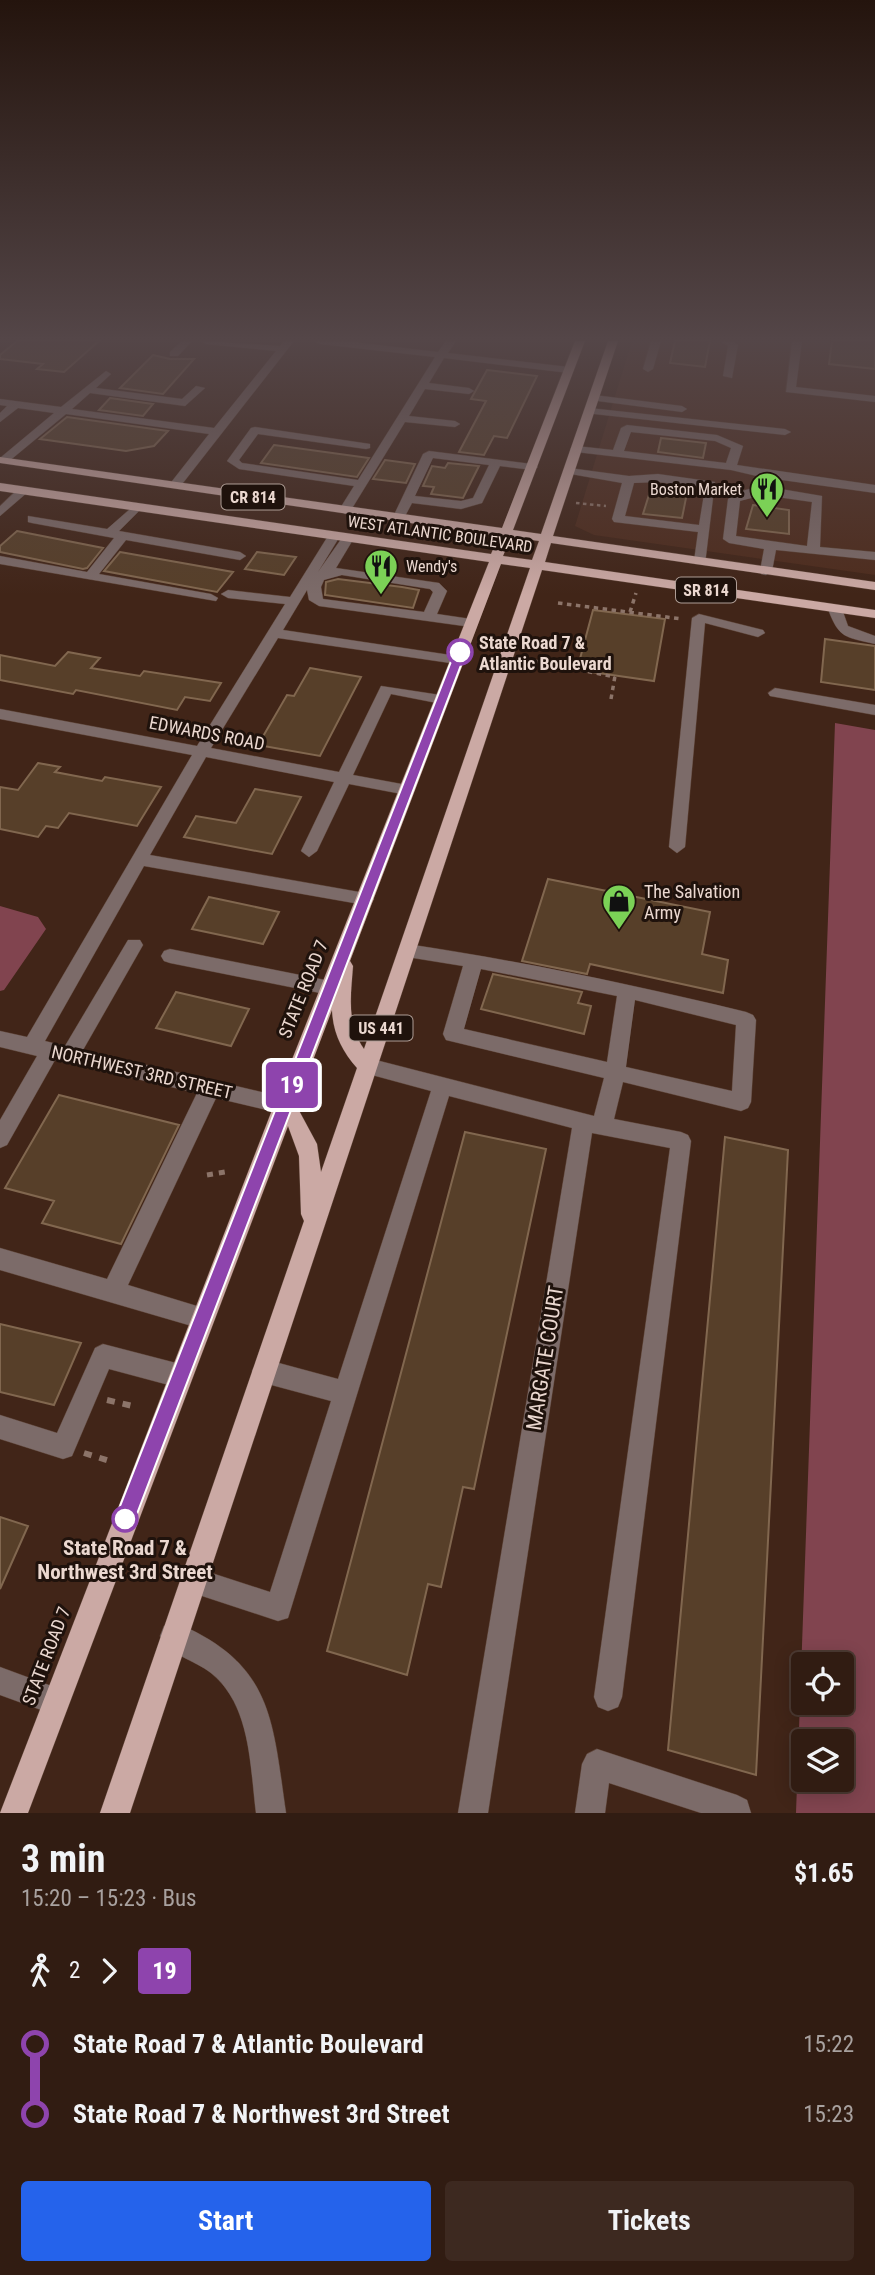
<!DOCTYPE html>
<html lang="en">
<head>
<meta charset="utf-8">
<style>
	:root { --surface:#311c12; --page:#3d2920; --text:#f1f3f6; --muted:#a8a19f; --line:#4c3a32; --accent:#2563eb }
	body { margin:0; font-family:"Roboto Condensed",sans-serif; background:var(--page); color:var(--text); height:100vh; display:flex; flex-direction:column; font-size:26px; white-space:nowrap }
	* { box-sizing:border-box; margin:0 }
	p { font-size:23px; color:var(--muted) }
	.icon { flex:none; width:38px; height:38px; fill:none; stroke:currentColor; stroke-width:2; stroke-linecap:round; stroke-linejoin:round }
	.map { position:relative; height:1813px; overflow:hidden }
	.sheet { display:flex; flex-direction:column; background:var(--surface); flex:1 }
	.sheet>* { flex:none }
	.badge { padding:0 14px; border-radius:5px; font-size:24px; line-height:46px }
	.controls { position:absolute; left:791px; top:1652px; display:grid; gap:14px }
	.controls a { display:grid; place-items:center; width:63px; height:63px; border-radius:7px; background:var(--surface); box-shadow:0 4px 18px #0003,0 0 0 2px var(--line); font-size:35px }
	.map>.badge { position:absolute; translate:-50% -50%; box-shadow:0 0 0 4px #fff }
	.legs { display:flex; align-items:center; gap:10px; height:77px; padding:0 21px; font-size:23px }
	.legs p { margin-inline-start:auto }
	.head { display:flex; align-items:center; justify-content:space-between; height:119px; padding:0 21px }
	h1 { font-size:38px; font-weight:700; line-height:52px }
	.cta { display:flex; gap:14px; margin-top:auto; padding:14px 21px }
	.cta a { flex:1; height:80px; border-radius:7px; background:var(--accent); color:#fff; font-size:28px; font-weight:700; line-height:80px; text-align:center }
	.cta a+a { background:var(--page); color:var(--text) }
	ul { padding:0 21px; list-style:none }
	li { display:flex; align-items:center; gap:24px; height:70px; font-size:26px }
	li i { display:grid; place-items:center; width:10px; height:100%; margin:0 9px; background:currentColor }
	li i::after { content:''; width:18px; height:18px; margin:-9px; border:5px solid; border-radius:50%; background:var(--surface) }
	li p { margin-inline-start:auto }
	li:first-child i { background:linear-gradient(#0000 50%,currentColor 0) }
	li:last-child i { background:linear-gradient(currentColor 50%,#0000 0) }
	.map>svg:first-child { display:block }
	.built { fill:#4e2c1d }
	.water { fill:#81444f; fill-rule:evenodd }
	.building { fill:#573f29; stroke:#81674f; stroke-width:2 }
	.lines { fill:none; stroke-linecap:round; stroke-linejoin:round }
	.minor-casing { stroke:#5c4235; stroke-width:1 }
	.major-casing { stroke:#5c4235; stroke-width:1 }
	.path-far3 { stroke:#8c7469; stroke-width:2.5; stroke-dasharray:3.5 3.5; stroke-linecap:butt }
	.path-far2 { stroke:#8c7469; stroke-width:3.5; stroke-dasharray:4.5 4.5; stroke-linecap:butt }
	.path-far1 { stroke:#8c7469; stroke-width:5; stroke-dasharray:6 6; stroke-linecap:butt }
	.path { stroke:#8c7469; stroke-width:6; stroke-dasharray:8 8; stroke-linecap:butt }
	.minor { fill:#7c6b69; fill-rule:evenodd }
	.major { fill:#cba9a4; fill-rule:evenodd }
	.line-1 { fill:#8e44ad; stroke:#fff; stroke-width:2 }
	.stop-1-dot { fill:#fff; stroke:#8e44ad; stroke-width:3.5 }
	.labels { text-anchor:middle; dominant-baseline:central; stroke-width:6; stroke-linejoin:round; paint-order:stroke }
	.far-poi-label { font-size:16px; fill:#ebd8d0; stroke:#1f120c; text-anchor:end }
	.shield { fill:#1f120c; stroke:#ae9d95; stroke-width:2 }
	.shield-label { font-size:16px; font-weight:bold; fill:#ebd8d0 }
	.far-street-label { font-size:16px; fill:#ebd8d0; stroke:#1f120c }
	.stop-label { font-size:18px; font-weight:bold; fill:#ebd8d0; stroke:#1f120c; text-anchor:start }
	.street-label { font-size:18px; fill:#ebd8d0; stroke:#1f120c }
	.poi-label { font-size:18px; fill:#ebd8d0; stroke:#1f120c; text-anchor:start }
	.near-street-label { font-size:21px; fill:#ebd8d0; stroke:#1f120c }
	.near-stop-label { font-size:21px; font-weight:bold; fill:#ebd8d0; stroke:#1f120c }
</style>
</head>
<body>
<div class="map">
<svg width="875" height="1813" viewBox="0 0 875 1813">
	<rect width="100%" height="100%" fill="#412518"/>
	<path class="built" d="M632,341h243v234l-281,-40 -19,-9z"/>
	<path class="water" d="M835,723l40,7v1083h-79zM803,1664h39v39h-39zM803,1741h39v39h-39z
		M0,906l38,11 8,12 -42,61 -4,1z"/>
	<path class="building" d="M17,341h82l-35,31 -27,-3 6,-5 -43,-5v-4z
		M675,341h35l-5,26 -35,-4z
		M832,341h43v28l-46,-5z
		M153,355l17,4h24l-31,35 -43,-6z
		M487,370l50,6 -30,62 -13,-2 -10,19 -25,-3 27,-51 -15,-2z
		M110,398l43,6 -10,12 -44,-6z
		M67,417l101,14 -14,15 -28,5 -86,-12z
		M661,438l45,5 -3,15 -45,-6z
		M274,445l95,13 -12,19 -96,-14z
		M385,460l30,4 -9,19 -33,-4z
		M448,463l31,3 -16,32 -32,-4 3,-7 -11,-1 9,-20 13,2z
		M652,485l36,3 -6,30 -39,-4z
		M753,505l36,5v24l-43,-5z
		M17,531l86,17 -16,20 -4,1 -83,-17v-6z
		M120,552l113,20 -16,20 -113,-21z
		M257,552l39,5 -12,18 -39,-6z
		M338,579l64,8 17,3 -6,18 -88,-13 1,-13z
		M593,610l72,9 -11,62 -77,-11z
		M825,639l50,7v44l-54,-8z
		M68,652l32,6 -9,10 49,8 4,-5 77,12 -11,18 -25,-4 -8,13 -101,-20 -3,4 -73,-14v-25l55,11z
		M310,668l51,9 -41,79 -62,-11 29,-50 7,1z
		M38,763l22,4 -5,5 47,9 3,-4 56,10 -24,39 -68,-13 -11,15 -12,-2 -8,11 -38,-8v-42l18,3z
		M255,789l46,8 -29,57 -88,-17 12,-21 40,7z
		M548,879l162,33 -8,42 26,6 -5,33 -133,-29 -3,10 -65,-13z
		M209,897l70,15 -16,32 -71,-15z
		M493,974l89,18 -4,11 13,3 -7,28 -103,-25z
		M176,992l73,17 -18,37 -75,-18z
		M59,1095l120,30 -58,119 -79,-21 12,-22 -49,-13z
		M465,1132l81,17 -72,340 -11,-2 -22,100 -13,-3 -21,91 -80,-24z
		M725,1137l63,13 -32,625 -88,-25z
		M0,1324l81,19 -27,62 -54,-13z
		M0,1517l28,9 -28,63z"/>
	<g class="lines">
		<g class="minor-casing">
			<path id="minor" d="M182,341h10l-14,15h-8v-4z
				M201,341l79,5 4,-5h10l-115,147 -10,-3 40,-51 -143,-20 -58,48h-8v-4l54,-45 -36,-5 -18,14v-9l7,-7 -7,-1v-6l61,8 45,-36 5,3 -15,14 86,11 14,-13 9,2 -20,18 -95,-13 -18,16 142,19 62,-77 -70,-7z
				M315,341h29l94,11 8,-11h10l-8,12 121,14 5,3 -5,3 -125,-15 -15,25 40,5 5,3 -5,3 -44,-5 -16,27 46,5 5,3 -5,3 -50,-5 -54,88 -6,4 -6,-4 15,-24 -115,-17 -12,-8 24,-33 4,-1 115,17v4l-4,1 -108,-15 -19,26 3,3 116,17 77,-123 -115,-13z
				M651,341h10l-8,28 -5,3 -5,-3z
				M720,341h12l6,4 -6,33 -9,-2 5,-30z
				M792,341h10l-6,46 79,9v6l-89,-10z
				M594,395l88,11 5,3 -5,3 -92,-12 -1,-2z
				M589,408l196,21 6,3 -6,3 -200,-22 -1,-2z
				M627,425l90,10 26,11 -6,19 138,20v8l-114,-16 -30,-7 -155,-18 -6,-3 6,-3 37,4 8,-22zM631,432l84,9 16,7 -5,15 -102,-12z
				M429,451l103,13 6,3 -6,3 -32,-4 -18,37 -21,6 -49,-6 -9,17h-8l-2,-3 30,-63zM433,458l56,7 -16,33 -12,3 -46,-5z
				M569,468l60,8 29,-2 57,8 -10,82h-10l-1,-3 4,-29 -84,-10 -2,-3 10,-36 -57,-10v-4zM658,482l47,6 -6,37 -74,-9 9,-33z
				M19,488l10,3 -29,25v-10z
				M753,488h22l47,8 -2,51 55,5v8l-99,-10 -4,21 -6,4 -5,-1 -1,-3 4,-22 -35,-6 -6,-4 5,-40 10,-7zM763,495l49,7 -5,44 -71,-10 4,-35z
				M137,503l6,4 -24,24 121,21 6,4 -6,4 -114,-20 -27,34 112,20 7,4 -2,3 -216,-37v-8l87,16 27,-34 -82,-15 -4,-1v-6l79,13z
				M334,532l6,4 -22,36 26,-37h8l2,3 -18,30 103,15 8,8 -10,23 34,5 7,4 -7,4 -152,-21 -10,-6 -2,-10 -24,40 174,26 7,4 -7,4 -179,-26 -67,110 128,24 42,-86 66,10 2,3 -7,5 -51,-10 -38,81 54,10 8,5 -8,5 -58,-11 -32,67 -8,6 -8,-6 33,-69 -128,-25 -56,98 215,38 6,1 3,5 -3,5 -6,1 -221,-39 -99,175 20,5 63,-106h12l3,5 -60,105 208,49 3,6 -3,6 -7,3 -68,-16 -88,187 82,25 4,8 -4,8 -8,3 -202,-59v-22l107,31 90,-186 -142,-33 -48,85 -7,3v-28l37,-64 -37,-9v-16l27,6 165,-282 -192,-36v-10l197,37 88,-142 -57,-6 -7,-4 7,-4 62,7 38,-61zM342,575l88,14 3,3 -9,20 -101,-13 -2,-12 3,-7z
				M835,605l7,4 6,17 27,10v8c-29,-7 -36,-5 -47,-35z
				M699,614l64,16 2,3 -7,4 -53,-14 -20,224 -8,6 -8,-6 23,-229z
				M775,688l100,17v10l-105,-19 -2,-3z
				M407,944c114,17 227,41 339,68l7,3 3,5 -5,82 -3,6 -7,3 -118,-29 -9,37 67,13 7,3 3,6 -69,556 -4,10 -10,4 -10,-4 -4,-10 76,-549 -78,-15 -104,680h-30l114,-685 -123,-32 -161,522 -10,3 -85,-28 -9,-4 -4,-9 4,-9 9,-4 77,25 61,-191 -67,-18 -8,-4 -4,-8 4,-8 8,-4 74,20 93,-288 -70,-19 -3,-6 3,-6 7,-2 226,58 10,-38 -158,-38 -3,-6 20,-68 -62,-10 -3,-5 3,-5zM481,969l136,27 -10,66 -143,-33zM635,1000l101,25 -4,66 -106,-24z
				M170,949l160,32 7,2 2,5 -2,5 -7,2 -160,-32 -6,-2 -3,-5 3,-5z
				M103,1344l77,20 8,4 4,8 -4,8 -8,4 -71,-19 -37,87 -9,3 -63,-20v-24l57,18 38,-85z
				M174,1622c99,41 98,96 112,191h-30c-6,-47 -5,-108 -45,-140 -16,-13 -43,-18 -51,-37l4,-10z
				M0,1667l65,24 4,10 -4,10 -10,4 -55,-20z
				M597,1749l140,46 10,5 4,13h-50l-92,-30 -4,30h-30l7,-49 5,-10z"/>
		</g>
		<g class="major-casing">
			<path id="major" d="M575,341h10l-72,189 28,4 67,-193h10l-65,195 322,46v8l-324,-47 -6,19 330,48v8l-333,-48 -412,1243h-30l204,-592 -3,-7 -2,-58 -11,-30 -260,687h-28l274,-708 215,-543 -489,-71v-8l491,71 8,-18 -499,-73v-6l502,71zM511,537l28,4 -7,19 -29,-4zM501,564l29,4 -166,481c-18,-26 -13,-54 -11,-83l-3,-5zM332,1010c1,23 10,41 25,58l-36,104 -4,-28 -21,-39z"/>
		</g>
		<path class="path-far3" d="M576,503l30,3"/>
		<path class="path-far2" d="M558,603l124,16
			M630,612l6,-19
			M535,661l80,16
			M611,699l4,-23"/>
		<path class="path-far1" d="M207,1175l18,-3"/>
		<path class="path" d="M107,1400l30,7
			M84,1453l29,9"/>
		<use href="#minor" class="minor"/>
		<use href="#major" class="major"/>
	</g>
	<linearGradient id="sky" x2="0" y2="1"><stop stop-color="#24140d"/><stop offset="0.57" stop-color="#544648"/><stop offset="1" stop-color="#544648" stop-opacity="0"/></linearGradient>
	<rect width="875" height="595" fill="url(#sky)"/>
	<path class="line-1" d="M456,649l10,3 -331,867 -3,7 -7,3 -7,-3 -3,-7z"/>
	<defs>
		<g id="restaurant-pin" transform="scale(1.75)"><path d="M0 17L-7.5 6A9.5 9.5 0 1 1 7.5 6Z" fill="#7bd156" stroke="#1f120c"/><path d="M-5-6h1v4h1v-4h1v4h1v-4h1v5L-1.5 .5V6h-2V.5L-5-1ZM5-6V6H3V1.5H1.5Q1.5-4 5-6Z" fill="#111"/></g>
		<g id="shop-pin" transform="scale(1.75)"><path d="M0 17L-7.5 6A9.5 9.5 0 1 1 7.5 6Z" fill="#7bd156" stroke="#1f120c"/><path d="M-5-2.5h2.3a2.7 3.5 0 0 1 5.4 0H5L5.5 6h-11ZM-1.5-2.5h3a1.5 2.3 0 0 0-3 0Z" fill="#111"/></g>
	</defs>
	<g fill-rule="evenodd">
		<use href="#restaurant-pin" x="767" y="489"/>
		<use href="#restaurant-pin" x="381" y="566"/>
		<use href="#shop-pin" x="619" y="901"/>
	</g>
	<g class="stop-1-dot">
		<circle cx="460" cy="652" r="12"/>
		<circle cx="125" cy="1519" r="12"/>
	</g>
	<g class="labels">
		<g class="far-poi-label">
			<text x="742" y="489">Boston Market</text>
			<text x="406" y="566" text-anchor="start">Wendy's</text>
		</g>
		<g class="shield">
			<rect x="221.5" y="484.5" width="63" height="25" rx="5"/>
			<rect x="676" y="577.5" width="60" height="25" rx="5"/>
			<rect x="349.5" y="1015.5" width="63" height="25" rx="5"/>
		</g>
		<g class="shield-label">
			<text x="253" y="497">CR 814</text>
			<text x="706" y="590">SR 814</text>
			<text x="381" y="1028">US 441</text>
		</g>
		<g class="far-street-label">
			<text transform="translate(440 534) rotate(8)">WEST ATLANTIC BOULEVARD</text>
		</g>
		<g class="stop-label">
			<text x="479" y="642">State Road 7 &amp;<tspan x="479" dy="21">Atlantic Boulevard</tspan></text>
		</g>
		<g class="street-label">
			<text transform="translate(207 733) rotate(11)">EDWARDS ROAD</text>
			<text transform="translate(303 989) rotate(-68)">STATE ROAD 7</text>
			<text transform="translate(142 1072) rotate(13)">NORTHWEST 3RD STREET</text>
			<text transform="translate(46 1656) rotate(-69)">STATE ROAD 7</text>
		</g>
		<g class="poi-label">
			<text x="644" y="891">The Salvation<tspan x="644" dy="21">Army</tspan></text>
		</g>
		<g class="near-street-label">
			<text transform="translate(545 1358) rotate(-81)">MARGATE COURT</text>
		</g>
		<g class="near-stop-label">
			<text x="125" y="1548">State Road 7 &amp;<tspan x="125" dy="24">Northwest 3rd Street</tspan></text>
		</g>
	</g>
</svg>
<div class="controls">
<a><svg class="icon" aria-label="locate" viewBox="0 0 24 24"><circle cx="12" cy="12" r="6"/><path d="M12 2v4M12 18v4M2 12h4M18 12h4"/></svg></a>
<a><svg class="icon" aria-label="layers" viewBox="0 0 24 24"><path d="M12 4l9 5-9 5-9-5zM3 14l9 5 9-5"/></svg></a>
</div>
<b class="badge" style="left:292px;top:1085px;background:#8e44ad;color:#fff">19</b>
</div>
<section class="sheet">
<div class="head"><div><h1>3 min</h1><p>15:20 – 15:23 · Bus</p></div><b>$1.65</b></div>
<div class="legs"><svg class="icon" aria-label="walk" viewBox="0 0 24 24"><circle cx="13" cy="4" r="2"/><path d="M13 8l-2 6 4 7M11 14l-3 7M7 12l3-4h3l4 4"/></svg>2<svg class="icon" aria-label="forward" viewBox="0 0 24 24"><path d="M9 5l7 7-7 7"/></svg><b class="badge" style="background:#8e44ad;color:#fff">19</b></div>
<ul>
<li><i style="color:#8e44ad"></i><b>State Road 7 &amp; Atlantic Boulevard</b><p>15:22</p></li>
<li><i style="color:#8e44ad"></i><b>State Road 7 &amp; Northwest 3rd Street</b><p>15:23</p></li>
</ul>
<div class="cta"><a>Start</a><a>Tickets</a></div>
</section>
</body>
</html>
